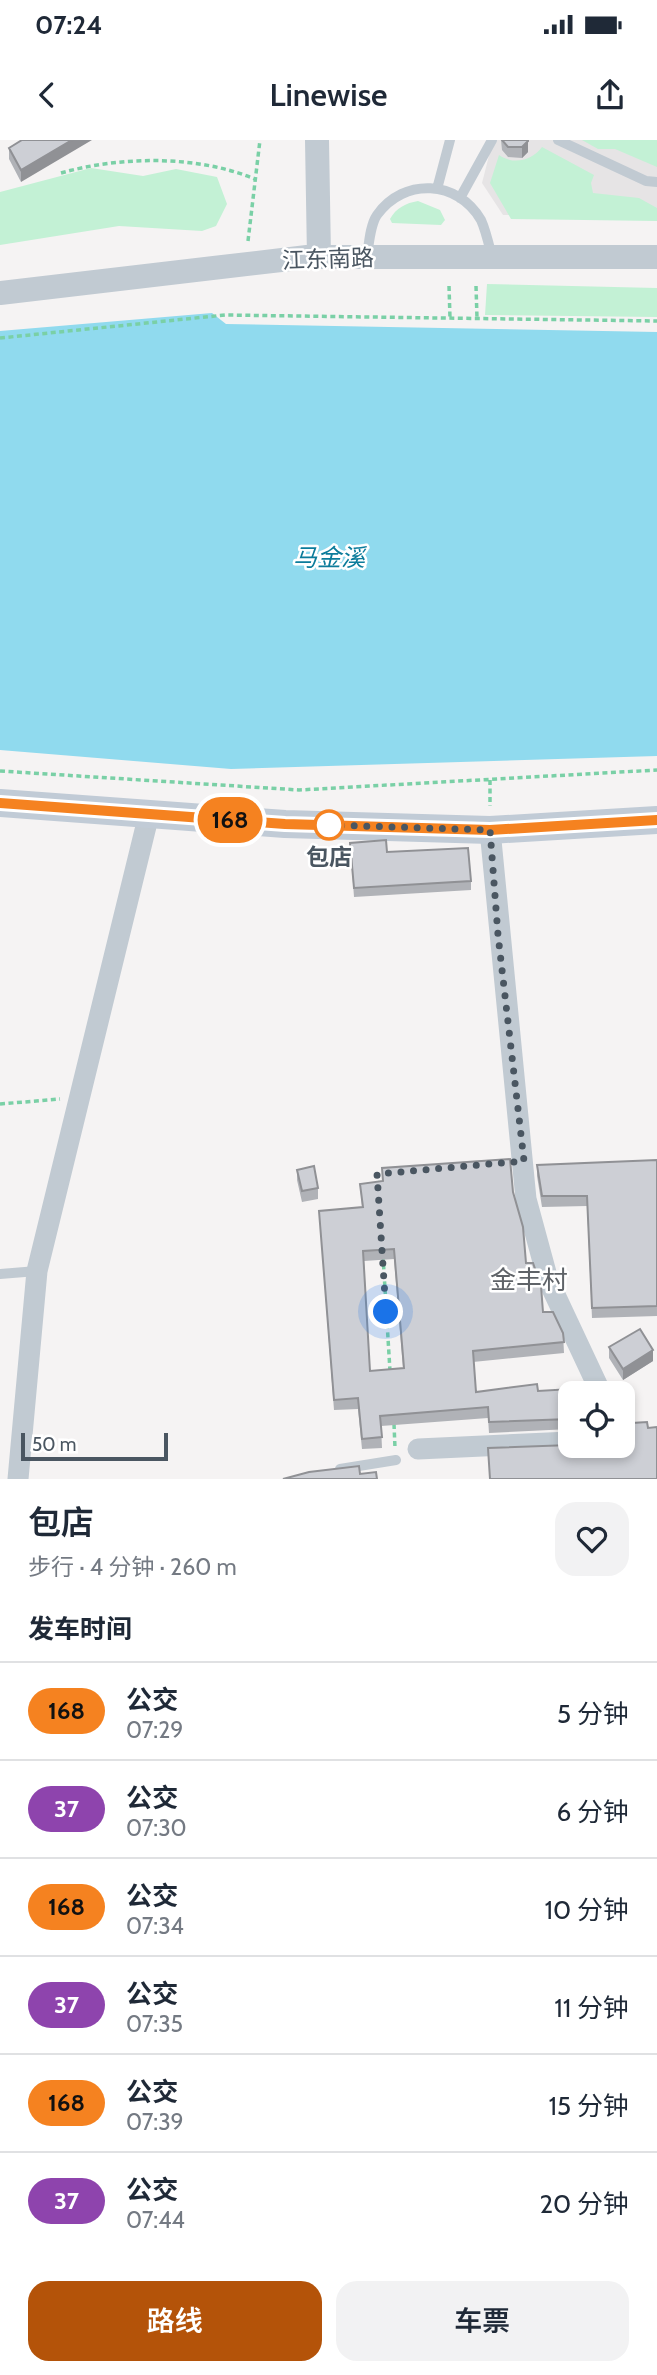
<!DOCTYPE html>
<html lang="zh">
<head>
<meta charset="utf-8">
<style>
	:root { --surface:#fff; --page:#f2f2f3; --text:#1f2937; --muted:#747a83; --line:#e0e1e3; --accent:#b45309 }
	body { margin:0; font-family:Cabin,"Noto Sans SC",sans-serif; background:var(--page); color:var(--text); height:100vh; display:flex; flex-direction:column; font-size:26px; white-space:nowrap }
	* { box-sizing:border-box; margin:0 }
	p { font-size:23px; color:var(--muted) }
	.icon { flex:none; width:38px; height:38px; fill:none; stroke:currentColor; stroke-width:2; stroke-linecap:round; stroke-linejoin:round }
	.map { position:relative; height:1339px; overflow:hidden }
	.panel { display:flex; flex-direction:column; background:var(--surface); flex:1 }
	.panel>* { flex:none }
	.badge { padding:0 14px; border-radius:23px; font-size:24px; line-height:46px }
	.tools { position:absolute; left:558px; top:1241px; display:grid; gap:14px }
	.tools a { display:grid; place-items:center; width:77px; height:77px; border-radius:14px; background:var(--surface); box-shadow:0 4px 10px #0003; font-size:35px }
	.scale { position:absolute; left:21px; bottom:18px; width:147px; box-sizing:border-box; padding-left:7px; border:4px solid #4a5661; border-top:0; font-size:19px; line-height:24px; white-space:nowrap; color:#4a5661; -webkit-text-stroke:5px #fff; paint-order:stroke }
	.you { position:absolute; width:35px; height:35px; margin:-18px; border:5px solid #fff; border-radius:50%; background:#1a73e8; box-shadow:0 0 0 10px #1a73e833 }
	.map>.badge { position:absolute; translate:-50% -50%; box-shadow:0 0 0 4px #fff }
	h2 { padding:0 28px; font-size:26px; line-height:63px }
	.round { display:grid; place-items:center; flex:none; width:74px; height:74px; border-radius:21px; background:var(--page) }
	.summary { display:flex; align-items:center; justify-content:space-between; height:119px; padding:0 28px }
	h1 { font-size:33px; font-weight:600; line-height:52px }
	.cta { display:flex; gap:14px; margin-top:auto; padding:14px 28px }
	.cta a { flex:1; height:80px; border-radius:21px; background:var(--accent); color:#fff; font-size:28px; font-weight:600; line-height:80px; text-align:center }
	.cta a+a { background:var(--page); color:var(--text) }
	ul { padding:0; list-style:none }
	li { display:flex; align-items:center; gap:21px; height:98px; padding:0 28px; border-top:2px solid var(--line) }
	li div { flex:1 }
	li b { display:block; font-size:26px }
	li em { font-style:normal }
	li .badge { min-width:77px; font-weight:700; text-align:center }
	.status { display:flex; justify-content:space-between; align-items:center; height:49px; padding:0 35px; background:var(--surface); direction:ltr }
	.status svg { height:19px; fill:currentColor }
	header { display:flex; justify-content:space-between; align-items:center; height:91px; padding:0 28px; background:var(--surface); font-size:32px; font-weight:600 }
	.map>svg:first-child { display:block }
	.education { fill:#e6e4e5 }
	.green { fill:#c3f1d5 }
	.water { fill:#90daee }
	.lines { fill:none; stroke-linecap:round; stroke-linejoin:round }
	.path { stroke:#7ad0a6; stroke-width:3.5; stroke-dasharray:5 3.5; stroke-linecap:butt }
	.service { stroke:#c1cad2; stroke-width:10 }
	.minor { stroke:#c1cad2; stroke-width:21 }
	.tertiary { stroke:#c1cad2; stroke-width:24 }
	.secondary { stroke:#c1cbd6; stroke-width:28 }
	.wall { fill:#b0b2b7; fill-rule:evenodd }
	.shaded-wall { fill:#909195 }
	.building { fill:#cdcfd5; stroke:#909195; stroke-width:2; fill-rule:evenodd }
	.line-casing { stroke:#fff; stroke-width:16 }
	.line { stroke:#f58220; stroke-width:10 }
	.walk { stroke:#4a5661; stroke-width:7; stroke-dasharray:0 12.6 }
	.stop-dot { fill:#fff; stroke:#f58220; stroke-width:3.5 }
	.labels { text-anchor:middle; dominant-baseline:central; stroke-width:5; stroke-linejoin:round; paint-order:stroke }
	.street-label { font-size:23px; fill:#4a5661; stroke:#fff }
	.stop-label { font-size:23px; font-weight:bold; fill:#4a5661; stroke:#fff }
	.water-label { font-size:24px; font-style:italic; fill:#0c7c9b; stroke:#fff }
	.quarter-label { font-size:26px; fill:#5f6368; stroke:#fff }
</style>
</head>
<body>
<div class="status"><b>07:24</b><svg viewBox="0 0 49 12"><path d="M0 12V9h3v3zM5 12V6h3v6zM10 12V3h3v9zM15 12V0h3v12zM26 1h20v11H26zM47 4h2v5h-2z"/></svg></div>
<header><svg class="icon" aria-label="back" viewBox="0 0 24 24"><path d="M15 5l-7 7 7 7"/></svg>Linewise<svg class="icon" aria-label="share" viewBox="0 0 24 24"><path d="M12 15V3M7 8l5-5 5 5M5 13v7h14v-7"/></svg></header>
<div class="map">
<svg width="657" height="1339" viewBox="0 0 657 1339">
	<rect width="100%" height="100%" fill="#f5f3f3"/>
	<path class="education" d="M493,0h164v77l-154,-2 -21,-32z"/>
	<path class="green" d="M582,0h75v27l-42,-18h-17z
		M542,7l52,28 -3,8 2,10 46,5 18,10v13l-146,-2 -21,-36 9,-28c14,10 33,6 43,-8z
		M91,28l52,8 33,-7 41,8 10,27 -11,22 -14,5 -83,-5 -119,19v-53z
		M418,61l22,9 5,10 -4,5 -49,-2 -2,-4c6,-11 16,-16 28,-18z
		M487,144l170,4v29l-172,-2z"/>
	<path class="water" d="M212,173l14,11 431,8v424l-426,13 -231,-19v-419z"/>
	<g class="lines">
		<path class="path" d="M61,33c60,-17 136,-18 194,6
			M248,101l12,-101
			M449,146l1,32
			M476,146l1,32
			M0,198l225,-23 432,6
			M0,631l299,19 358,-20
			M490,640v26
			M0,964l60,-5
			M378,1046l-1,-12h9
			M383,1116l7,115
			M394,1284l1,24"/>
		<path class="service" d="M558,0l88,41 11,1
			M437,49l13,-49
			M460,58l32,-58
			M367,117c2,-13 3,-32 10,-42 27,-38 81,-35 104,5 5,11 8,25 11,37
			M0,1134l37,-3
			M340,1329l56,-9"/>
		<path class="minor" d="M490,690l36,369 22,81 53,113
			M418,1309l152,-7
			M18,1339l19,-208 112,-457"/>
		<path class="tertiary" d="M317,0l2,117
			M0,153l307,-36h350"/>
		<path class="secondary" d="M0,663l285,21 205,6 167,-10"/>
	</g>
	<path class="wall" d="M22,0l-1,42 -12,-23v-11z
		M501,0h27v12l-6,6 -14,-1 -6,-7z
		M350,703l37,9 84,29v9l-117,7z
		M657,1020v156l-65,2 -5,-112 -45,1 -5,-31v-11z
		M382,1028l131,24 13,71 17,49 20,21 1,20 -91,9 3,30 62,-1 32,2v36l-81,4 -1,-15 -107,8 1,22 -20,1 -4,-40 -24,1 -15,-199 43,-4 -2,-23 22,-3zM394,1119l9,109 -33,3 -6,-110z
		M297,1030l21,18v11l-16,3 -5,-22z
		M609,1207l44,14 -30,19 -14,-22z"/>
	<path class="shaded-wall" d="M72,0h20l-71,42v-12z
		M528,1v11l-6,6v-11z
		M653,1210v11l-30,19v-11z"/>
	<path class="building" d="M22,0h50l-51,30 -12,-22z
		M502,0h26v1l-6,6h-14z
		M386,700l1,12 81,-4 3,33 -117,7 -4,-45z
		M510,1019l3,33 10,35 3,36h7l8,23 2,26h10l10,21 1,9 -91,9 3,41 61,-8 1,7 51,-3 4,5h-23v26l-81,3 -1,-15 -108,9 2,21 -20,2 -4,-41 -24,2 -15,-189 44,-4 -3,-23 23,-3 -1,-13zM394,1109l10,119 -34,3 -7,-120z
		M657,1020v146l-65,2 -5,-112h-45l-5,-31z
		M314,1026l4,22 -16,3 -5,-21z
		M640,1189l13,21 -30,19 -14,-22z
		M647,1282l1,6 9,-1v52h-167l-2,-31 82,-3v1h53v-10l10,-1 -1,-12z
		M359,1326l1,8 16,-2 1,7h-94l26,-7z"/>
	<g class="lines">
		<g class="line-casing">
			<path id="line" d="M0,663l285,21 205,6 167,-10"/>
		</g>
		<use href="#line" class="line"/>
		<path class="walk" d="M329,685l161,5 8,105 26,226 -147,13 9,138"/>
	</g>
	<circle class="stop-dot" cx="329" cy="685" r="14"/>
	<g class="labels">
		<g class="street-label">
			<text transform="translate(328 119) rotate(-2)">江东南路</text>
		</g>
		<g class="stop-label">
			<text x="329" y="717">包店</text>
		</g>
		<g class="water-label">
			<text x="329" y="417">马金溪</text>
		</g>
		<g class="quarter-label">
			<text x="529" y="1140">金丰村</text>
		</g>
	</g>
</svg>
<div class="tools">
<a><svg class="icon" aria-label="locate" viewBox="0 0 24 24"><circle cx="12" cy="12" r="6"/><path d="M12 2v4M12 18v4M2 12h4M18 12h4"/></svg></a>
</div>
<div class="scale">50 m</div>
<div class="you" style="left:386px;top:1172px"></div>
<b class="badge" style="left:230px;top:680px;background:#f58220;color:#111">168</b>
</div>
<section class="panel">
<div class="summary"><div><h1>包店</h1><p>步行 · 4 分钟 · 260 m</p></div><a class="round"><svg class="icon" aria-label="heart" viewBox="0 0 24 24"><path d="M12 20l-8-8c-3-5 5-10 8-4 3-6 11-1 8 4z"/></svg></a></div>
<h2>发车时间</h2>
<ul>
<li><span class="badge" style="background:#f58220;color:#111">168</span><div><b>公交</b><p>07:29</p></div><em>5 分钟</em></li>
<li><span class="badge" style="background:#8e44ad;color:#fff">37</span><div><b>公交</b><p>07:30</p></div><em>6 分钟</em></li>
<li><span class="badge" style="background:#f58220;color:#111">168</span><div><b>公交</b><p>07:34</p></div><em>10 分钟</em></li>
<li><span class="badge" style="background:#8e44ad;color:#fff">37</span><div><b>公交</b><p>07:35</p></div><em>11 分钟</em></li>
<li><span class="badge" style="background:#f58220;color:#111">168</span><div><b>公交</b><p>07:39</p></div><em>15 分钟</em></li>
<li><span class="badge" style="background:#8e44ad;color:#fff">37</span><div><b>公交</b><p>07:44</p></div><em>20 分钟</em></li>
</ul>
<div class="cta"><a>路线</a><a>车票</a></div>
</section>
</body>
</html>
